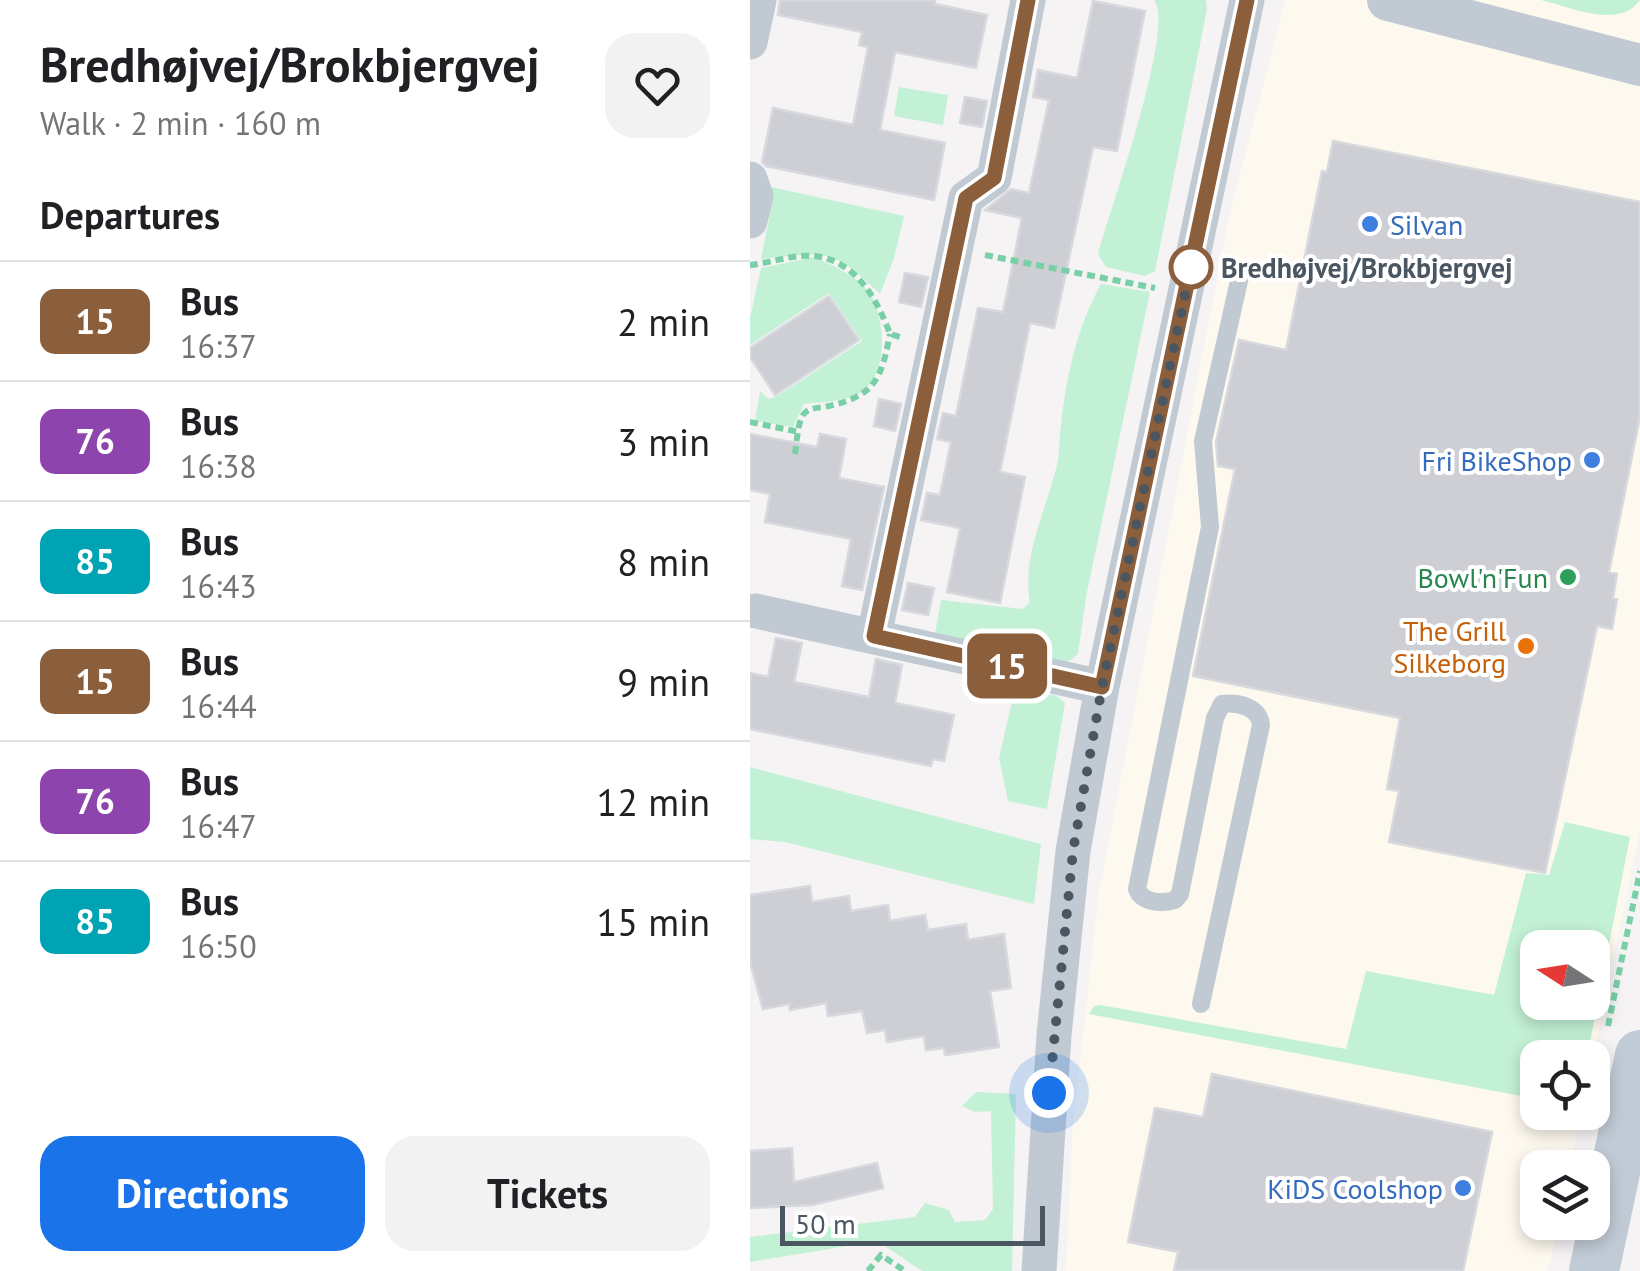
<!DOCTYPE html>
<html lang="en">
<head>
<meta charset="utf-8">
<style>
	:root { --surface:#fff; --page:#f2f2f2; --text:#202124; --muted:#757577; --line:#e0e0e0; --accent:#1a73e8 }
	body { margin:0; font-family:"PT Sans",sans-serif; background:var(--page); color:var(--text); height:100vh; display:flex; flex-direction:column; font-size:38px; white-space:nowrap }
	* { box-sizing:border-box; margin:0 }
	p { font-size:32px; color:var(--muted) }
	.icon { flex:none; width:55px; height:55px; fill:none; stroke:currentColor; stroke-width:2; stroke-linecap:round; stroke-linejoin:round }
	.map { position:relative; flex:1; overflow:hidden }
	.panel { display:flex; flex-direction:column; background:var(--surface); width:750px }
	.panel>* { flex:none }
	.badge { padding:0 20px; border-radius:15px; font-size:35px; line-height:65px }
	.needle { width:65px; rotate:282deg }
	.buttons { position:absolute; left:770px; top:930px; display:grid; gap:20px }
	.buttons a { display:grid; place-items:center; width:90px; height:90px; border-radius:20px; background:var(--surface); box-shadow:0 5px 15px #0003; font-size:50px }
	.scale { position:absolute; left:30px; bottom:25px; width:265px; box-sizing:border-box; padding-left:10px; border:5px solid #4a5661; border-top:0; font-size:28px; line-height:35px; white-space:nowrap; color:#4a5661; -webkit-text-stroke:8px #fff; paint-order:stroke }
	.you { position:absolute; width:50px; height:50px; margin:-25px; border:8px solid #fff; border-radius:50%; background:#1a73e8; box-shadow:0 0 0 15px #1a73e833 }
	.map>.badge { position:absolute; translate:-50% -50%; box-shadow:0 0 0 5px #fff }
	h2 { padding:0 40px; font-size:38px; line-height:90px }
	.round { display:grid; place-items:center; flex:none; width:105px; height:105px; border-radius:30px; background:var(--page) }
	.summary { display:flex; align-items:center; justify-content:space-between; height:170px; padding:0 40px }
	h1 { font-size:48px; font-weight:700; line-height:75px }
	.cta { display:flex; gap:20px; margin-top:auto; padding:20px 40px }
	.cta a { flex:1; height:115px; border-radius:30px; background:var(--accent); color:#fff; font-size:40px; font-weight:700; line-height:115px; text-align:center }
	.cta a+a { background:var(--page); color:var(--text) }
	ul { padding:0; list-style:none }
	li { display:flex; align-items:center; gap:30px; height:120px; padding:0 40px; border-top:2px solid var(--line) }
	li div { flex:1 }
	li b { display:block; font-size:38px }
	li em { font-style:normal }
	li .badge { min-width:110px; font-weight:700; text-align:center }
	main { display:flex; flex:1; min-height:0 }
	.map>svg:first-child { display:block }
	.commercial { fill:#fdf9ef; fill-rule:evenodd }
	.green { fill:#c3f1d5; fill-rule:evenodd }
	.building { fill:#cdcfd5; stroke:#d7d9de; stroke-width:2.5 }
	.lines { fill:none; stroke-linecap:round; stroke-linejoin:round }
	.path { stroke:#7ad0a6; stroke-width:6; stroke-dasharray:8 5; stroke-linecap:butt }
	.service { stroke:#c1cad2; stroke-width:18 }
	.minor { stroke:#c1cad2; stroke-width:35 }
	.tertiary { stroke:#c1cad2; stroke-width:42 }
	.secondary { stroke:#c1cbd6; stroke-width:50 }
	.line-casing { stroke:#fff; stroke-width:22 }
	.line { stroke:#8b5e3c; stroke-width:15 }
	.walk { stroke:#4a5661; stroke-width:10; stroke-dasharray:0 18 }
	.shop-dot { fill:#3f7fe0; stroke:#fff; stroke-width:4 }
	.stop-dot { fill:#fff; stroke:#8b5e3c; stroke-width:5 }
	.leisure-dot { fill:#2e9e5b; stroke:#fff; stroke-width:4 }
	.food-dot { fill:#e8710a; stroke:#fff; stroke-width:4 }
	.labels { text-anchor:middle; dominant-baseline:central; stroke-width:8; stroke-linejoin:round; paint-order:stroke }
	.shop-label { font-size:28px; fill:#366cbe; stroke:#fff; text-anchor:end }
	.stop-label { font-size:28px; font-weight:bold; fill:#4a5661; stroke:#fff; text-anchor:start }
	.leisure-label { font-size:28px; fill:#27864d; stroke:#fff; text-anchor:end }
	.food-label { font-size:28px; fill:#c56008; stroke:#fff; text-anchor:end }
</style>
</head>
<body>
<main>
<section class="panel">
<div class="summary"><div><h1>Bredhøjvej/Brokbjergvej</h1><p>Walk · 2 min · 160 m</p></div><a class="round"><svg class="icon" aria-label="heart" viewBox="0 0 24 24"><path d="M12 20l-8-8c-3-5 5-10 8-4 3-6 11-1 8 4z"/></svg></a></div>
<h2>Departures</h2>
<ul>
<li><span class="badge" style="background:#8b5e3c;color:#fff">15</span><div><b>Bus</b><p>16:37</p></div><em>2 min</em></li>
<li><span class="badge" style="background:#8e44ad;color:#fff">76</span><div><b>Bus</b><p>16:38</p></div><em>3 min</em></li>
<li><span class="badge" style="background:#00a3b4;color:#fff">85</span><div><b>Bus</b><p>16:43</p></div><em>8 min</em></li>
<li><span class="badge" style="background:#8b5e3c;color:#fff">15</span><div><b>Bus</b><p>16:44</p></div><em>9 min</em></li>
<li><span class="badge" style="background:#8e44ad;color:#fff">76</span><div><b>Bus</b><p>16:47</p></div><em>12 min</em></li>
<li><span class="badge" style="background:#00a3b4;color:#fff">85</span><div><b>Bus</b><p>16:50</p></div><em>15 min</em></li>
</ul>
<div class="cta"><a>Directions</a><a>Tickets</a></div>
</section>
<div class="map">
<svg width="890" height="1271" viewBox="0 0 890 1271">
	<rect width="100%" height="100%" fill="#f5f3f3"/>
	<path class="commercial" d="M535,0h355v830l-47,229 -55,-1v54l43,1 -11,54 -32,1v54l21,1 -11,48h-482l6,-134 26,-240 131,-680zM788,948h54v54h-54z"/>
	<path class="green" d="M404,0h52l1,9 -52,262 -10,5 -39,-9 -8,-13c11,-42 78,-226 56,-254z
		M791,0h99c-21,30 -69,7 -99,0z
		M149,87l49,8 -5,30 -49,-9z
		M21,187l133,29 -10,42 -14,36c-51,-49 -53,-41 -119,-35l12,-61z
		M64,257c18,8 46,20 57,38 15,28 18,82 -13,99 -16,8 -37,8 -54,10l-11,23 -38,-6 5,-30 8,8 9,-3 85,-55 -33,-48 -79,52v-27l11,-50z
		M351,284l49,8 -64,305 -8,57 -10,8 -133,-28 6,-34 82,9 7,-7c-9,-46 17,-93 27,-137 3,-12 2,-26 4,-39 5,-49 16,-99 40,-142z
		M265,688l42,8 8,7 -18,106 -39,-8 -9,-43z
		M0,767l291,77 -7,60 -249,-62 -35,-3z
		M815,822l65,15 -43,220 -49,1 -1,41 -448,-85 5,-8 6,-1 246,44 20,-78 128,24 32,-122 23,2zM788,948h54v54h-54z
		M226,1092l40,2 -4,177h-90l-37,-25h-38l-97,16v-25l165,-20 10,-14 24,7 6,12 30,-2 8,-11 -2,-98 -16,1 -13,-6z"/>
	<path class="building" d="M30,0h155v4l52,11 -11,53 -81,-16 -15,78 65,13 -11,57 -168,-34 -4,-4 11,-54 80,17 15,-78 -9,-2 3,-13 -84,-17z
		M343,1l52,10 -28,140 -24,-4 -39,181 -24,-5 -30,149 25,5 -25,126 -53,-11 13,-64 -39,-8 6,-27 13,2 11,-53 -14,-3 6,-26 13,3 22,-108 25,4 19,-94 -37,-8 26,-21 18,4 20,-93 -16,-3 5,-27 39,8z
		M215,97l22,4 -5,26 -22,-4z
		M583,141l307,61v214l-31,156 8,2 -4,24 4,1 -5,30 -15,-3 -52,247 -156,-31 10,-51 -12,-2 13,-71 -207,-42 42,-207 -17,-3 -2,-24 23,-102 47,10 36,-179 5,1z
		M155,273l23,4 -7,30 -22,-5z
		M79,296l30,44 -84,55 -25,-38v-9z
		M129,399l22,5 -6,27 -21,-5z
		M0,434l67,13 3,-13 26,5 -7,39 45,9 -22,103 -20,-4 9,-47 -86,-17 5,-28 -20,-4z
		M158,583l26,5 -6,27 -26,-5z
		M26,638l26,5 -8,39 75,15 7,-38 26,6 -7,38 59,12 -10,46 -11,-2 -2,7 -181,-37v-56l18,4z
		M60,886l2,16 37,-6 2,15 37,-6 2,16 35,-6 3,15 38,-6 2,16 36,-6 7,54 -21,3 9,56 -54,8 -1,-7 -18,2 -2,-14 -37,6 -2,-12 -18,3 -5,-22 -34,5 -2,-13 -36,7 -1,-6 -26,5 -13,-47v-67z
		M462,1074l280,58 -29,139h-289l4,-19 -50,-10 27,-134 48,9z
		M42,1148l2,34 83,-19 6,25 -71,17 -62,3v-57z"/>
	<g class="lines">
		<path class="path" d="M235,255l170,33
			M0,265c20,-2 44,-11 65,-9 41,5 62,43 75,78l14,4
			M0,422l49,10
			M45,454c2,-11 2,-29 8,-39 5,-7 13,-7 21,-8 50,-10 57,-26 66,-73
			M858,1026l32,-155
			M118,1271l13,-16 24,16"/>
		<path class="service" d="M451,1004l60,-279c-2,-18 -22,-23 -39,-21l-7,14 -35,176 -5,6c-13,4 -33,3 -38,-11l73,-362 -7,-86 38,-169"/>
		<path class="minor" d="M0,42l9,-42
			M0,179l6,17 -6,25
			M6,611l346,76
			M124,636l92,-438 28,-20 34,-178
			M289,1271l15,-236 19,-184 29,-164 145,-687"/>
		<path class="tertiary" d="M638,0l252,65"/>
		<path class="secondary" d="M844,1271l46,-216"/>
	</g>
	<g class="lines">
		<g class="line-casing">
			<path id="line" d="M278,0l-34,178 -28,20 -92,438 228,51 145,-687"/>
		</g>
		<use href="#line" class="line"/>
		<path class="walk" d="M299,1093l24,-242 29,-164 89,-420"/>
	</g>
	<g class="shop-dot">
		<circle cx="620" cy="224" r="10"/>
		<circle cx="842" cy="460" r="10"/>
		<circle cx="713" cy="1188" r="10"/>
	</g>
	<circle class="stop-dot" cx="441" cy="267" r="20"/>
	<circle class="leisure-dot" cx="818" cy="577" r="10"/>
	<circle class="food-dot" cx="776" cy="646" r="10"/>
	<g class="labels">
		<g class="shop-label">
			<text x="640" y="224" text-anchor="start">Silvan</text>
			<text x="822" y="460">Fri BikeShop</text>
			<text x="693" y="1188">KiDS Coolshop</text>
		</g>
		<g class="stop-label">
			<text x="471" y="267">Bredhøjvej/Brokbjergvej</text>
		</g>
		<g class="leisure-label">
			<text x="798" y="577">Bowl'n'Fun</text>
		</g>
		<g class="food-label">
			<text x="756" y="630">The Grill<tspan x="756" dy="32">Silkeborg</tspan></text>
		</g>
	</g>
</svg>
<div class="buttons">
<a><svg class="needle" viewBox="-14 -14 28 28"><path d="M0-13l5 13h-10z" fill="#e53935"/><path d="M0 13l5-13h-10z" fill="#757577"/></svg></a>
<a><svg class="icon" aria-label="locate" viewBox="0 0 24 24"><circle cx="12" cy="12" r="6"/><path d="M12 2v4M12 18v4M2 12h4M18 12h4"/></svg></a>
<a><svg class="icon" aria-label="layers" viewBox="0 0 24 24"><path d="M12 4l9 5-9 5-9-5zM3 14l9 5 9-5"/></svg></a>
</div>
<div class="scale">50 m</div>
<div class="you" style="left:299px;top:1093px"></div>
<b class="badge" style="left:257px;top:666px;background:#8b5e3c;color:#fff">15</b>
</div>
</main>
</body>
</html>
